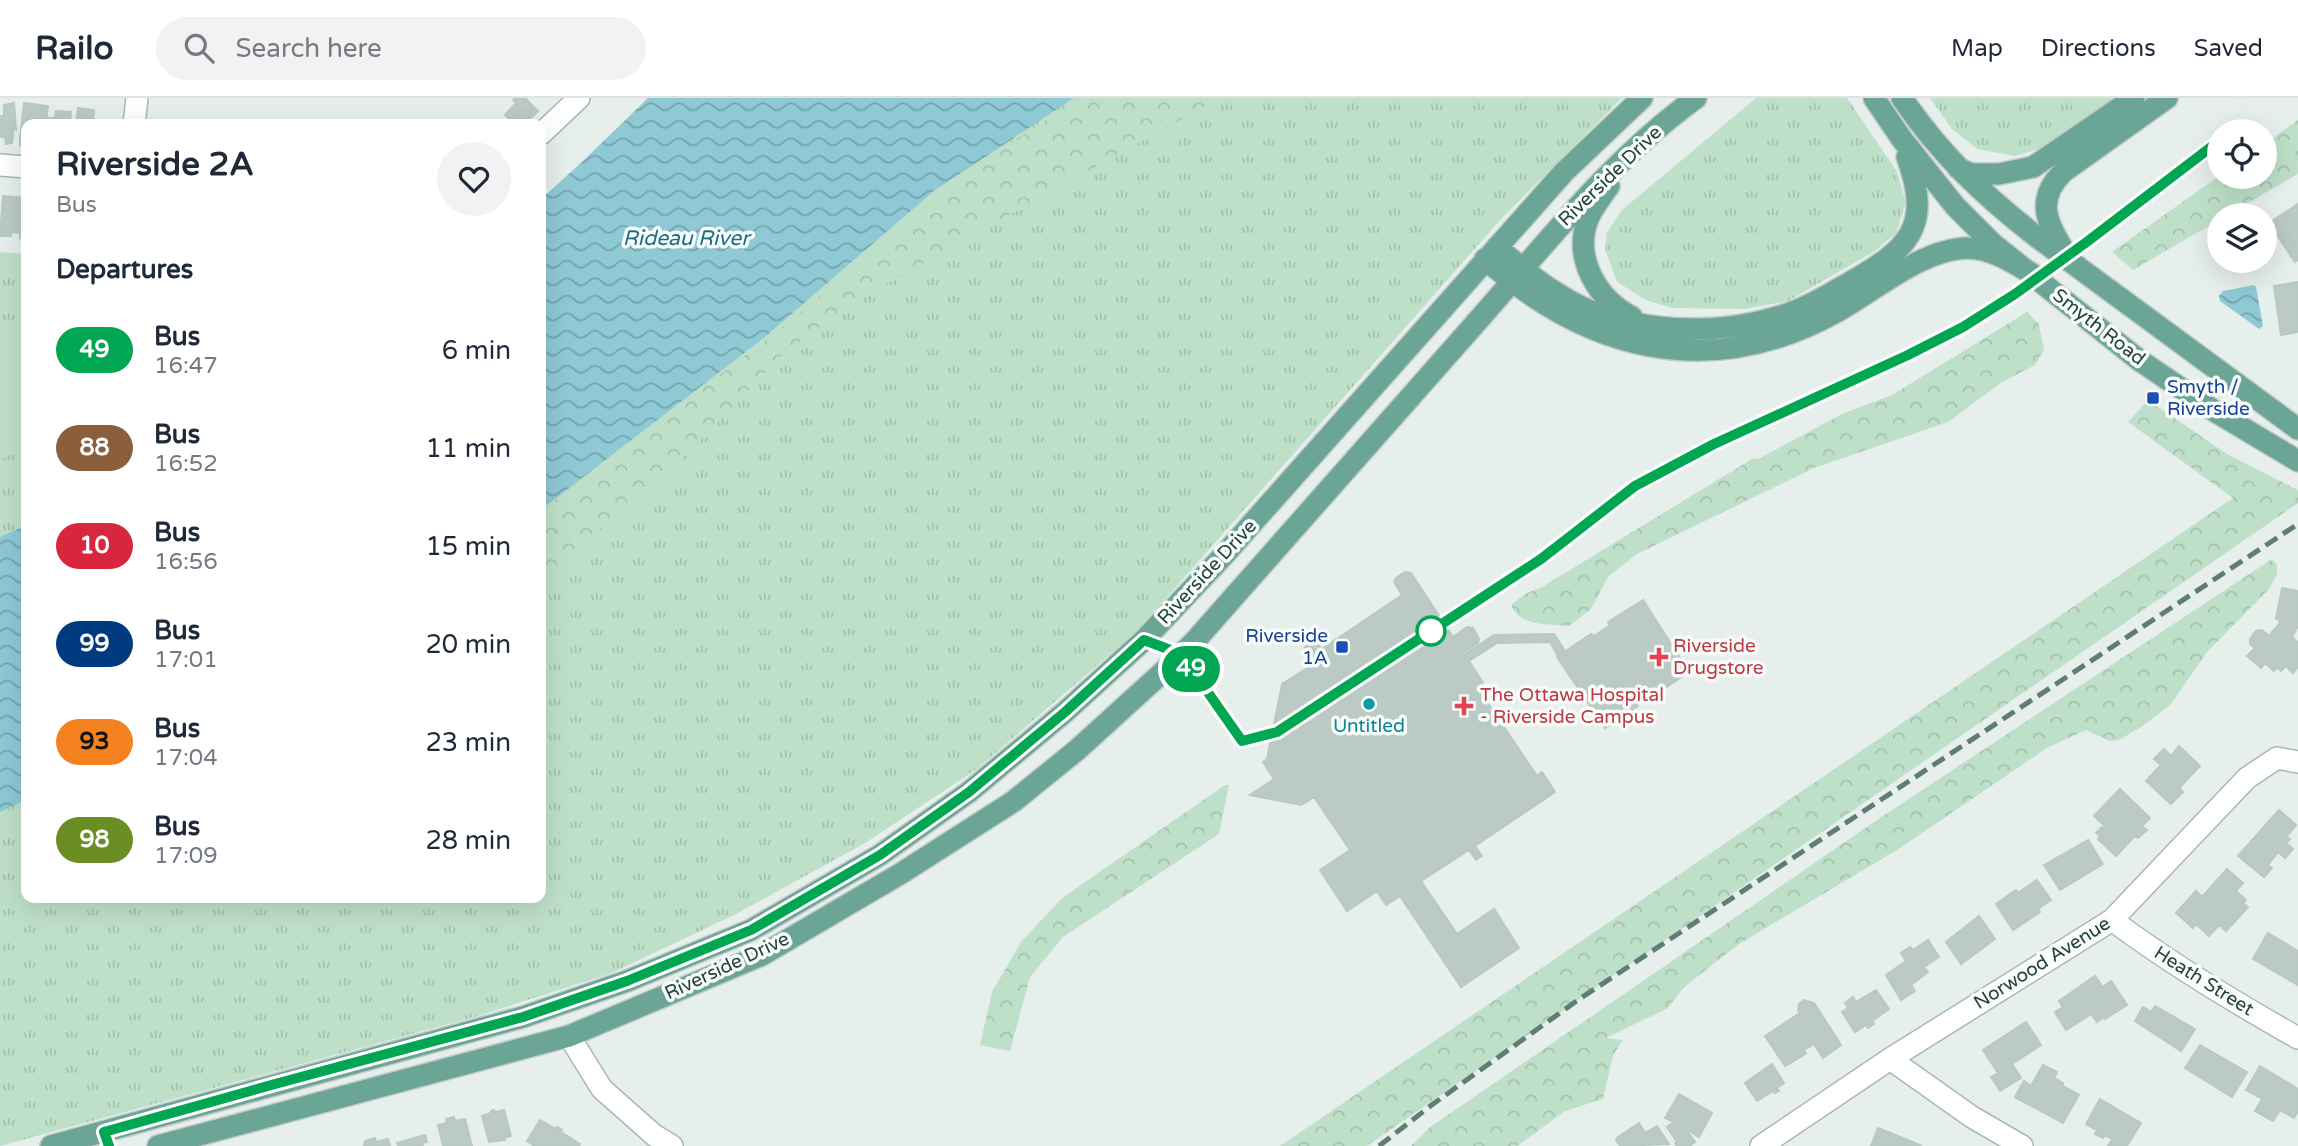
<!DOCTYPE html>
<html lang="en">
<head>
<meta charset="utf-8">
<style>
	:root { --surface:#fff; --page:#f2f2f3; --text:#1f2937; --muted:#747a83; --line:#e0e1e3 }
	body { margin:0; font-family:"Varela Round",sans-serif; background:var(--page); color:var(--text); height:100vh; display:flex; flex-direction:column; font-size:26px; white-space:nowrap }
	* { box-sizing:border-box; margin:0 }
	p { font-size:23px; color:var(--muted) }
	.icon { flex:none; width:38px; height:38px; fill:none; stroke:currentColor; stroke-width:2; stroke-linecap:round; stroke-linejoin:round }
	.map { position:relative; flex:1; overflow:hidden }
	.details { position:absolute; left:21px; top:21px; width:525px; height:784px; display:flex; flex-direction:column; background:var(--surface); border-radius:14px; box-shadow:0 7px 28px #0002 }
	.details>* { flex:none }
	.badge { padding:0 14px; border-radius:23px; font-size:24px; line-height:46px }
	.fabs { position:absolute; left:2207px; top:21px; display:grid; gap:14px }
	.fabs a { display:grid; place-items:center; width:70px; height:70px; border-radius:50%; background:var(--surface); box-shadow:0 7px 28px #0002; font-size:35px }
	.map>.badge { position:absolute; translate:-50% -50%; box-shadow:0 0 0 4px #fff }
	h2 { padding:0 35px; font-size:26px; line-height:63px }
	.round { display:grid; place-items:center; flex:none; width:74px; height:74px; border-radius:37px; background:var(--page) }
	.head { display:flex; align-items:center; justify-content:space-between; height:119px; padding:0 35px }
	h1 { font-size:33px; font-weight:700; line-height:52px }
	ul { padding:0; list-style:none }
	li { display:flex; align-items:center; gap:21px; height:98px; padding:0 35px }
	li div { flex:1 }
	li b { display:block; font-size:26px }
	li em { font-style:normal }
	li .badge { min-width:77px; font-weight:700; text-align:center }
	header { display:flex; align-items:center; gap:42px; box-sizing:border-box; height:98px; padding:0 35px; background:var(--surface); border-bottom:2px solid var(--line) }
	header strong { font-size:33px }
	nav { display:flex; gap:38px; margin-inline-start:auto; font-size:24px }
	.search { width:490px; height:63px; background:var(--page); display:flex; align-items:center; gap:18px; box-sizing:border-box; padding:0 24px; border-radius:38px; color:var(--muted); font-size:26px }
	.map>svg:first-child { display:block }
	.grass { fill:url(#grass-tufts) }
	.forest { fill:url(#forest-crowns) }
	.pitch { fill:#bfe0c8 }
	.water { fill:url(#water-waves) }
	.building { fill:#bbcac4; stroke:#b8c9c2; stroke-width:2 }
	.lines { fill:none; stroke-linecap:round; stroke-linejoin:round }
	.minor-casing { stroke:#a8b8b2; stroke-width:24 }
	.major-casing { stroke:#c2cac8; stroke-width:24 }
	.minor { stroke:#fff; stroke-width:21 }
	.major { stroke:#6aa596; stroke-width:21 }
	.rail { stroke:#5f7d75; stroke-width:5; stroke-dasharray:14 7; stroke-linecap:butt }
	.line-casing { stroke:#fff; stroke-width:16 }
	.line { stroke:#00a651; stroke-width:10 }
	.transit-dot { fill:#1a4fb4; stroke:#f7fbf9; stroke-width:2.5 }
	.stop-dot { fill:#fff; stroke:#00a651; stroke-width:3.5 }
	.health-dot { fill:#e0444e; stroke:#f7fbf9; stroke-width:2.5 }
	.culture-dot { fill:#0f9aa8; stroke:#f7fbf9; stroke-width:2.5 }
	.labels { text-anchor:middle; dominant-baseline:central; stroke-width:7; stroke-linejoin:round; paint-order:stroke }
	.street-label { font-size:19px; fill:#24423a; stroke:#f7fbf9 }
	.transit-label { font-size:19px; fill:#164399; stroke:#f7fbf9; text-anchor:start }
	.health-label { font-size:19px; fill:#be3a42; stroke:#f7fbf9; text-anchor:start }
	.culture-label { font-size:19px; fill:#0d838f; stroke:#f7fbf9 }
	.water-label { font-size:21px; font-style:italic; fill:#1c6f80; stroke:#f7fbf9 }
</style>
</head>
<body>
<header>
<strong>Railo</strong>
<div class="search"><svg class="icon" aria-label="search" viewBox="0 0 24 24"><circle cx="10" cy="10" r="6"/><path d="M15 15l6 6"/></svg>Search here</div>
<nav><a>Map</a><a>Directions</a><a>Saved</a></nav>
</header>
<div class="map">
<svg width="2298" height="1048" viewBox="0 0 2298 1048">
	<defs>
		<pattern id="grass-tufts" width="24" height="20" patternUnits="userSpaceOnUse" patternTransform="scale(1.75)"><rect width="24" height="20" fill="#bfe0c8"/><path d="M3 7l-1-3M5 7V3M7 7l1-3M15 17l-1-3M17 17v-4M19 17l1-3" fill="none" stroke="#a4c1ad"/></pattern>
		<pattern id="forest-crowns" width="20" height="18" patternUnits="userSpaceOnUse" patternTransform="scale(1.75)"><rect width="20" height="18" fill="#bfe0c8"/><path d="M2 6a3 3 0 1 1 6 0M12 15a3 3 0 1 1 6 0" fill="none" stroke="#a4c1ad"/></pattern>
		<pattern id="water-waves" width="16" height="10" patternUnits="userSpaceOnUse" patternTransform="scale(1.75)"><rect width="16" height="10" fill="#8ec9d4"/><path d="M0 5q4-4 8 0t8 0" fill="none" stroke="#74a5ad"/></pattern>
	</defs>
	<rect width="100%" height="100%" fill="#e6efeb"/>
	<path class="grass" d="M1074,0h548l-120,120 -365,413 -160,138 -112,74 -129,71 -124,59 -134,43 -478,130v-334l26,-12v98h515v-388l224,-173 169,-146z
		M1756,0h91l49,72 10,32 -10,31 -21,18 -87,50 -43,8 -72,-1 -27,-8 -29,-18 -12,-33 2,-17 15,-22z
		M1930,0h184l-69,49 -30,9 -38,-7 -25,-20z
		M0,154l26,2v271l-26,12z"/>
	<path class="forest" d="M1079,0h140l-365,204 -71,52 -135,140 -43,30 -64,65v-78l243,-185 166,-143z
		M2298,22v54l-71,41h-8v5l-86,50 -21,-18 107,-76 45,1 1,-33z
		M2027,214l12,12 5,26 -9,15 -33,17 -54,40 -134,46 -177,86 -29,23 -17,32 -22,17c-21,-2 -49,1 -58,-21l14,-11 17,-7 210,-128 8,-1 82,-44 50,-19z
		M2148,302l79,54 71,36v13l-931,643h-87l953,-648 -105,-76z
		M2272,461l5,6v9l-8,15 -62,63 -36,52 -28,22 -24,14 -9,1 -24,-11 -39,18 -150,102 -158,94 -55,43 -16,21 -62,30 17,2 -10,15 -10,44 -38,12 -48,35h-106l18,-18 448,-308z
		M1225,687h4l-10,49 -156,103 -33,40 -20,74 -30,-6 12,-53 29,-50 41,-44z"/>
	<path class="pitch" d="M0,239l26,22v76l-20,24 -6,-4z"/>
	<path class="water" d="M648,0h426l-140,93 -169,146 -224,173v-311l42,-38z
		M2254,187l2,2 7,39 -4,3 -39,-28 -1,-5 4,-5z
		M26,427v275l-26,12v-275z"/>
	<path class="building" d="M515,0h10l13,13 -8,8 -3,-2 -3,3 -2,-2 -6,6 -11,-9 11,-12 -3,-3z
		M14,5l2,26 -2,-2 -2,16 -6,1 -1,-7h-5v-21h4v-11z
		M24,5l24,3 -2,15 -2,-1 -1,4h-17v22l-6,-1v-6z
		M78,10l16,2 -1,14h1h-20l2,-1z
		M56,13l15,1 -1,12h-23l1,-6h7z
		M3,98l23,2 -2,40h-4v-5l-9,-1v4h-11z
		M2298,106v56l-3,2 -26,-39z
		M2298,184v50l-17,3 -7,-49z
		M1405,474l6,1 42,64 14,-10 6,1 6,11 -1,4 -15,10 1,2 30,-20 60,-1 11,17 -7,5 -8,-14 -53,1 -28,18 14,22 -6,4 60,89 5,-4 13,20 -80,54 7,10 -6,4 -7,-10 -48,31 36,53 37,-25 25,39 -58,39 -61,-91 -14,9 -9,-14 -30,20 -27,-41 30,-20 -36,-53 -13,8 -51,-10 24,-16 -11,-17 4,-3 15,-75 30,-19 -8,-12 1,-6 10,-6 7,8 80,-54 -8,-13 2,-4z
		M2282,490l16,3v35l-6,11 6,5v25l-5,6 -7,-7 -5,5 -4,-4 -3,4 -9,-8 -4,5 -14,-12 8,-8 -5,-4v-5l6,-8 6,-1 7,6 10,-12 1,-4 -4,-1z
		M1643,502l46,72 -33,22 -3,-2 -15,10v4l-33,22 -48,-71 34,-23 3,2 15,-10 -1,-4z
		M2179,648l21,20 -21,22 4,4 -12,12 -25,-23 15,-16 -7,-6 10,-10 7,7z
		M2120,691l30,29 -8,8 5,4 -9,8 -3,-2 -19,20 -18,-17 2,-3 -4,-3 6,-6 4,3 2,-1 -14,-13z
		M2279,712l17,15 -10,12 4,2 -4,4 7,6 -8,9 -7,-6 -10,13 4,3 -8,9 -26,-21z
		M2088,742l15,24 -43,26 -16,-25z
		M2227,771l16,14 -7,8 10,9 -3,3 5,4 -22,24 -7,-6 -10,11 -13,-12 -3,4 -17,-15 20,-22 6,6z
		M2037,782l14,20 -13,9 2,3 -27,18 -17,-26 20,-14 2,3z
		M1979,818l16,23 -34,25 -15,-22z
		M2268,835l30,18v34l-45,-26z
		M1928,842l11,17 -15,10 4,5 -17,13 4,6 -14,9 -15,-25 20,-14 -5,-8 9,-6 3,3z
		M2095,878l8,11 8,-6 16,24 -22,14 -1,-2 -7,5 -6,-8 -25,16 -11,-18 8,-5 -4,-6z
		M1876,892l13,19 -17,12 2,3 -6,4 -2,-3 -11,7 -13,-20 6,-4 -3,-5 8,-6 3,5z
		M1804,902l10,3 27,42 -18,13 -9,-14 -10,6 2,3 -5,4 -16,9 -20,-30 35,-23 -2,-3 1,-6z
		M2155,908l40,23 -14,22 -46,-30 8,-14 8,5z
		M2026,924l15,23 -29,19 9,14 -21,13 -9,-14 7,-4 -15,-23z
		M2200,947l47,27 -15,25 -47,-29z
		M1772,966l12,19 -7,5 2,3 -4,2 -2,-2 -16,10 -12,-18z
		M2043,967l14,7 -3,6 9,5v3l16,9 -16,28 -48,-26 9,-16 7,5z
		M2260,968l38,23v22l-4,7 -14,-8 -7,11 -18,-10 7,-12 -16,-9z
		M1679,996l33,19 -13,24 -13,-8 9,13 -6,4h-12l-2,-2 2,-2 -10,-15 7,-5 -9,-4z
		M2100,1001l41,24 -14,23h-19l4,-7 -7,-4 -2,3 -8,-4 2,-4 -11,-6z
		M494,1012l1,2 9,-2 7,26 -7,2 1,2 -16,2 -7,-26 9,-3v-2z
		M454,1019l1,4 10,-2 7,27h-29l-5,-21 9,-2 -1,-4z
		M540,1022l16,9 1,-2 5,3 -1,2 19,12 -1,2h-44l-8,-5z
		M1639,1025l6,10 12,-7 12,18 -49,2 -4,-6 1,-2z
		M1878,1030l44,18h-51z
		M425,1037l2,7 -5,1 1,3h-25l-1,-3z
		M375,1040l1,4 12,-3 2,7h-26l1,-5z"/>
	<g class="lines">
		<g class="minor-casing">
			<path id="minor" d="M134,26l3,-26
				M541,36l38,-36
				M0,67l26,2
				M2112,822c59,44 122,82 186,118
				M569,938l33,53 52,46 18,11
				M1890,961l82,58 50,29
				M1761,1048l129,-87 222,-139 135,-142 30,-20 21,4"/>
		</g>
		<g class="major-casing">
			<path id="major" d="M1874,0l27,40 54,68 38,38 146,116 77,52 82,49
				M1902,0c38,56 81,97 135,139l261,192
				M1958,70l13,6h28l34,-7 101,-69
				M1609,88c-7,10 -16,21 -21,33 -15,39 9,80 44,98
				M1497,149c33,29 73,61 117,72 53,13 110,14 163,-2 26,-7 49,-21 72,-34 59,-34 84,-55 58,-126
				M2067,158c-18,-31 -34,-54 -4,-84l104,-74
				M1485,161c105,93 226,123 353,52 38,-21 83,-61 128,-63 26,0 46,14 68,27
				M51,1048l472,-129 104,-36 124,-51 129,-75 89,-63 96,-80 79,-72 81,-86 339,-382 78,-74
				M158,1048l411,-110 193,-81 138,-81 114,-73 63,-51 87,-79 30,-29c95,-109 191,-217 287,-325 68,-77 131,-158 215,-219"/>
		</g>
		<use href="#minor" class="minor"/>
		<use href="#major" class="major"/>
		<path class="rail" d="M1379,1048l54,-42 145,-104 720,-476"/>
	</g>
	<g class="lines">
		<g class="line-casing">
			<path id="line" d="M109,1048l-5,-14 171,-48 248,-67 104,-36 124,-51 129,-75 89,-63 96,-80 79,-72 37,14 61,87 35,-9 264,-173 94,-73 79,-42 194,-89 55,-28 52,-33 73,-53 131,-100"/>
		</g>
		<use href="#line" class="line"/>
	</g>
	<g class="transit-dot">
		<rect x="2146" y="293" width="14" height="14" rx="3.5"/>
		<rect x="1335" y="542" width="14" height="14" rx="3.5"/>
	</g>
	<circle class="stop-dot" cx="1431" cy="533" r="14"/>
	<g class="health-dot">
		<path d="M1655.5 548.5h7v7h7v7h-7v7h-7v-7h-7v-7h7z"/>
		<path d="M1460.5 597.5h7v7h7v7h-7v7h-7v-7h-7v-7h7z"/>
	</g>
	<circle class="culture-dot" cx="1369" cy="606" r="7"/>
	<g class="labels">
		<g class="street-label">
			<text transform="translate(1610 78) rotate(-44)">Riverside Drive</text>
			<text transform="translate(2099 229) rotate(38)">Smyth Road</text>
			<text transform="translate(1207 474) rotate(-47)">Riverside Drive</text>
			<text transform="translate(2042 865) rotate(-32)">Norwood Avenue</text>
			<text transform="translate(727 868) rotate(-25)">Riverside Drive</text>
			<text transform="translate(2204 883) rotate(32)">Heath Street</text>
		</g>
		<g class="transit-label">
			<text x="2167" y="289">Smyth /<tspan x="2167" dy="22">Riverside</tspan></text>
			<text x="1328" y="538" text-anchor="end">Riverside<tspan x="1328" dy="22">1A</tspan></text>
		</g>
		<g class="health-label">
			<text x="1673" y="548">Riverside<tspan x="1673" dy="22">Drugstore</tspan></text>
			<text x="1480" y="597">The Ottawa Hospital<tspan x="1480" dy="22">- Riverside Campus</tspan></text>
		</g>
		<g class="culture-label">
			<text x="1369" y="628">Untitled</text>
		</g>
		<g class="water-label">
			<text x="686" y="140">Rideau River</text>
		</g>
	</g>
</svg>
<div class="fabs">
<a><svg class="icon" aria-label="locate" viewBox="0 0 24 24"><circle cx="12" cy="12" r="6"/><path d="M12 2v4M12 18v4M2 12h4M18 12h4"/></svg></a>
<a><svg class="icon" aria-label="layers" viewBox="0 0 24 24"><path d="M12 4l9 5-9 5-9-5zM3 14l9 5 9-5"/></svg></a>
</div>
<b class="badge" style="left:1191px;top:571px;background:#00a651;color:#fff">49</b>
<section class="details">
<div class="head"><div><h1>Riverside 2A</h1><p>Bus</p></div><a class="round"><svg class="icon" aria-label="heart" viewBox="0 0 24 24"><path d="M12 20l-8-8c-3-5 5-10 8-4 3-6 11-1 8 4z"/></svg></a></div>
<h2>Departures</h2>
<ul>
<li><span class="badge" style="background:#00a651;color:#fff">49</span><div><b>Bus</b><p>16:47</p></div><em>6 min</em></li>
<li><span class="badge" style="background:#8b5e3c;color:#fff">88</span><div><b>Bus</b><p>16:52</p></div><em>11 min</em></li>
<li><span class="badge" style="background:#d7263d;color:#fff">10</span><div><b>Bus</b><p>16:56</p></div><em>15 min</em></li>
<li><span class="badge" style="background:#003b80;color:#fff">99</span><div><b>Bus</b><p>17:01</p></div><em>20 min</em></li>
<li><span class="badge" style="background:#f58220;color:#111">93</span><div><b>Bus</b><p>17:04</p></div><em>23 min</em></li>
<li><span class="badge" style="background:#6b8e23;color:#fff">98</span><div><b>Bus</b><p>17:09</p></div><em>28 min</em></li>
</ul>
</section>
</div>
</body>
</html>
